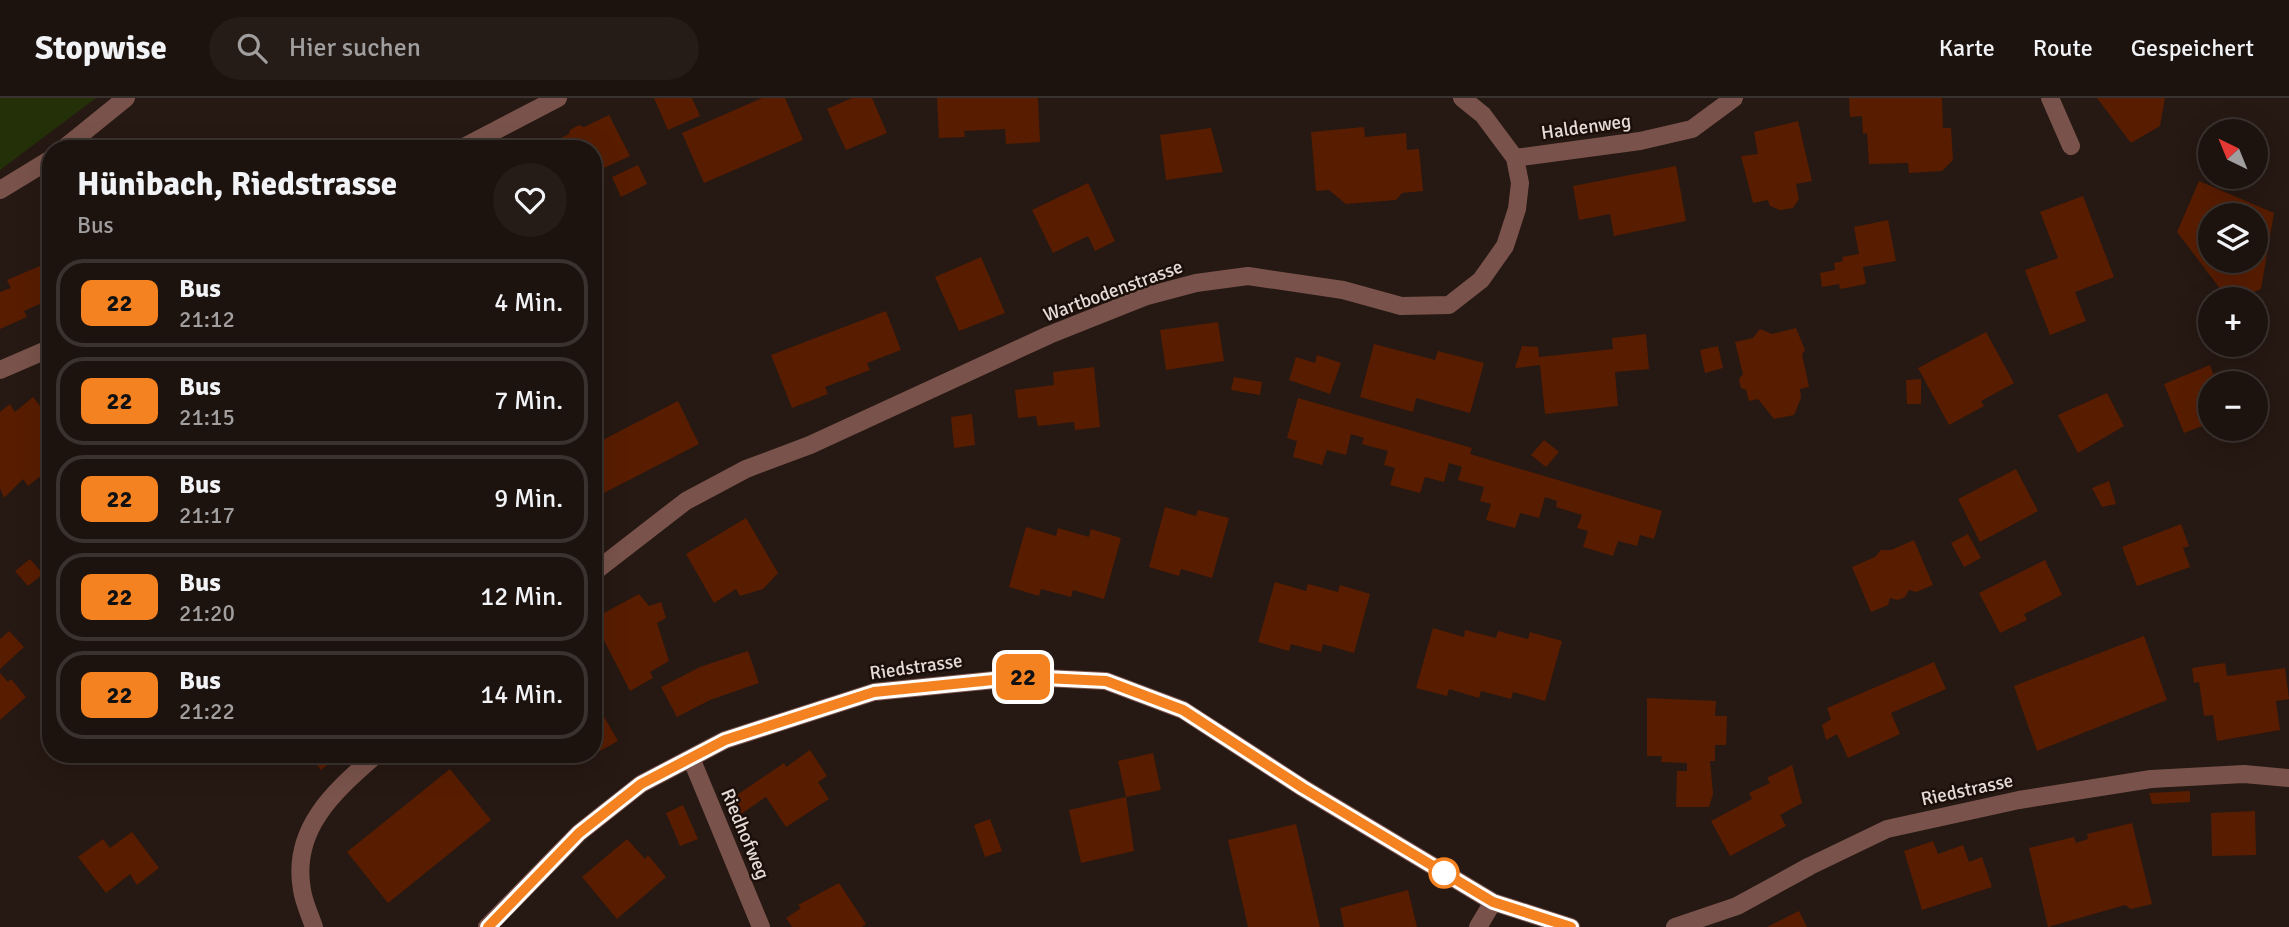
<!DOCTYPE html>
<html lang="de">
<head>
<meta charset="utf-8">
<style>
	:root { --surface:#1c120e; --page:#251b17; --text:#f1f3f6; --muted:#a09e9e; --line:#3a322e }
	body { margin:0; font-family:Signika,sans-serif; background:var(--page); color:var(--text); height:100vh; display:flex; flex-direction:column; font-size:26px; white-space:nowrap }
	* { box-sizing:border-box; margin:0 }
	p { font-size:23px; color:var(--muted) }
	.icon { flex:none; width:38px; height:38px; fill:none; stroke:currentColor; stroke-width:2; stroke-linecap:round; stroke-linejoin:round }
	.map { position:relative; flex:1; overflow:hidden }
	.sheet { position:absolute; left:42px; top:42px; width:560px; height:623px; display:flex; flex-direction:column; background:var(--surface); border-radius:28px; box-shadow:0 7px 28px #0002,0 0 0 2px var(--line) }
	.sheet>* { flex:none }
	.badge { padding:0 14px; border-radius:10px; font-size:24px; line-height:46px }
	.needle { width:46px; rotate:317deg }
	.fabs { position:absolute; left:2198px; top:21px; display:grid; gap:14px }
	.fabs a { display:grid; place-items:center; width:70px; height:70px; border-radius:50%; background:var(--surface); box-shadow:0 7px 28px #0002,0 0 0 2px var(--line); font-size:35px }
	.map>.badge { position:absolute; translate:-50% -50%; box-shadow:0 0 0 4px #fff }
	.round { display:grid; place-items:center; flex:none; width:74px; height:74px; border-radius:37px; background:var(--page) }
	.headline { display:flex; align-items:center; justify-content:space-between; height:119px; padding:0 35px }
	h1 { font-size:33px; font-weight:700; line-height:52px }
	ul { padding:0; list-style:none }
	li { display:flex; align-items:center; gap:21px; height:88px; margin:0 14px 10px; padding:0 21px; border:4px solid var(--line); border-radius:28px }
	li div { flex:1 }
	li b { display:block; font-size:26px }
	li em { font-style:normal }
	li .badge { min-width:77px; font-weight:700; text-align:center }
	header { display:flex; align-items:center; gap:42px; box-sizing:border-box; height:98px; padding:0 35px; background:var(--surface); border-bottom:2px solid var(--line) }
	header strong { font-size:33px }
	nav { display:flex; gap:38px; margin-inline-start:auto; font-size:24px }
	.search { width:490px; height:63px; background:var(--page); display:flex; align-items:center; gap:18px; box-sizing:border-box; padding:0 24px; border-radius:38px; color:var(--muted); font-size:26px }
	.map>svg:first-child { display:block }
	.green { fill:#233008 }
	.building { fill:#581d01; fill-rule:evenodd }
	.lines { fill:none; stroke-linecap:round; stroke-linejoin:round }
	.lane { stroke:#79534b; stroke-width:18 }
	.street { stroke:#79534b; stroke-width:18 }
	.line-casing { stroke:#fff; stroke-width:16 }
	.line { stroke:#f58220; stroke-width:10 }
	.stop-dot { fill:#fff; stroke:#f58220; stroke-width:3.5 }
	.labels { text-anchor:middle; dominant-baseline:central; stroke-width:5; stroke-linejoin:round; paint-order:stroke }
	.street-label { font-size:19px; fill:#e5dbd7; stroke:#1c0f09 }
</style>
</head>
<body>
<header>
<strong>Stopwise</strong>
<div class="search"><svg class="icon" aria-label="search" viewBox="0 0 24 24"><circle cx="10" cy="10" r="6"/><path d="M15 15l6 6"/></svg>Hier suchen</div>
<nav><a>Karte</a><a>Route</a><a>Gespeichert</a></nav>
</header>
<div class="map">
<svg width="2289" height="829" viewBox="0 0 2289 829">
	<rect width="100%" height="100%" fill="#261812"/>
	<path class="green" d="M0,0h96l-96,72z"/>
	<path class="building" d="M654,0h38l8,18 -32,14z
		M762,0h23l18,42 -99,43 -22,-50z
		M852,0h20l15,35 -41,17 -19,-41z
		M937,0h101l2,44 -34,2 -1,-15 -41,2 1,6 -26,1z
		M1849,0h93l1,30h8l2,32 -11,11 -33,2 -1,-10 -39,1 -2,-31 -4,1 -1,-18 -12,1z
		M2097,0h68l-5,28 -29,17z
		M609,17l21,41 -37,17v-24h-44l-2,-4 22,-11 1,-4 9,-5 5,2z
		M1798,23l14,60 -16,3 3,15 -6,9 -13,2 -10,-4 -2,-6 -15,3 -12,-47 17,-2 -4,-22z
		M1364,29l1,10 41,-4 1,17 12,-1 4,42 -21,2 -6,7 -50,4 -17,-14 -13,1 -5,-59z
		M1211,30l12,44 -57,8 -6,-45z
		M638,67l9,19 -26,13 -9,-20z
		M1676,68l10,55 -72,15 -4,-22 -31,6 -6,-34z
		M2199,83l75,32 -13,76 -24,10h-9l-51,-67zM2210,117h46v46h-46z
		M1088,85l27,58 -20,10 -7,-15 -35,17 -21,-43z
		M2083,98l31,81 -39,15 11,29 -36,14 -25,-65 33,-12 -18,-46z
		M1888,122l8,41 -33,6 3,17 -26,5 -1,-5 -17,3 -2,-14 15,-3 -1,-7 9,-2 -1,-4 17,-3 -5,-27z
		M981,159l24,56 -46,18 -24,-54z
		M40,168l11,24v9l-27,12 3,6 -27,12v-37l11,-4 -4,-8z
		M886,213l15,39 -34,13 3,7 -45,17 3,7 -36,14 -21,-53z
		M1218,224l6,39 -58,9 -6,-40z
		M1796,230l9,22 -3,4 7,33 -9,2 1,9 -7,17 -20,4 -16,-20 -9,2 -3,-11 -5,-2 -2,-9 4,-5 -8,-32 18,-4 7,-9 12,5z
		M1986,234l28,51 -33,18 3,5 -35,19 -31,-57z
		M1646,236l3,35 -34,3 3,34 -73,8 -5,-49 -25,3 7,-22 16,1 1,10 74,-8 -1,-11z
		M1374,246l61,16 3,-9 46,12 -14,50 -54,-15 -3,14 -53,-15z
		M1718,248l5,22 -18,5 -5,-23z
		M1317,257l24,8 -11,31 -41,-14 7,-23 19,6z
		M2210,267l3,9 11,-4 5,13h-19v40l-26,10 -20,-49z
		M1094,269l6,60 -25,3 -1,-8 -36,4 -2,-10 -18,2 -3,-28 39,-5 -1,-13z
		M1234,279l28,5 -2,13 -29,-5z
		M1921,281v25h-14l-1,-24z
		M2107,295l17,33 -46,27 -20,-38z
		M33,299l18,23v48l-23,18 -5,-7 -19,19 -4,-10v-76l10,-8 5,8z
		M1298,300l174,50 -2,6 192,57 -8,28 -14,-4 -3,11 -19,-5 -5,15 -30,-9 5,-16 -11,-3 5,-13 -26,-8 1,-6 -12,-4 -6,21 -19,-5 -5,15 -29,-8 5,-16 -11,-3 4,-14 -26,-7 4,-13 -13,-4 -5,19 -19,-5 -5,16 -30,-8 5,-17 -11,-3 4,-14 -26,-7 2,-6 -13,-4 -5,21 -19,-5 -5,15 -29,-8 4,-16 -10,-3z
		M678,303l21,43 -101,52 -5,-9v-42z
		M972,316l3,31 -21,3 -3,-31z
		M1544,342l15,12 -13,15 -15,-12z
		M2016,371l22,42 -58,31 -22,-43z
		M2109,383l7,23 -14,3 -10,-19z
		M1165,409l31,9 2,-6 31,8 -17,60 -31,-9 -2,7 -30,-9z
		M746,420l32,55 -15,16 -23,7 -4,-7 -22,14 -28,-49z
		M2181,426l8,22 -6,2 7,19 -53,19 -15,-39z
		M1026,429l30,9 2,-8 31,9 2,-8 30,9 -17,61 -31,-9 -2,7 -30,-8 -2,7 -30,-9z
		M1968,436l13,24 -17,9 -13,-24z
		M1914,442l19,45 -17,7 -7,-2 -4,7 -7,3 -8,-2 -2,7 -17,7 -19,-45 23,-10 6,-7h10z
		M30,461l13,15 -15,12 -13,-15z
		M2045,462l17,35 -38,19 3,6 -27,13 -21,-40z
		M1275,484l31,9 2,-7 30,8 2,-7 30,9 -16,59 -31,-9 -2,8 -30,-8 -2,7 -31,-9z
		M639,496l10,12 12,-4 5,16 -9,5 12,38 -19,11 3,6 -23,13 -37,-72z
		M1433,530l31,9 1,-7 31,8 2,-7 30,8 2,-7 32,9 -17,60 -32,-9 -2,7 -30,-8 -2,7 -30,-9 -2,7 -31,-8z
		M9,533l15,16 -24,22v-30z
		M2144,538l23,64 -130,51 -23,-65z
		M748,553l11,32 -49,17 -33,17 -16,-30 39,-20z
		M1934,564l12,27 -55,24 9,21 -52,24 -11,-24 -11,6 -4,-15 9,-6 -4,-11z
		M2225,565l2,13 58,-8 4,31 -13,2 4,29 -63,11 -4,-26 -9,1 -5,-34 -5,1 -2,-15z
		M0,575l8,9 3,-3 15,18 -26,23z
		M1647,600l69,3 -1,15h12l-1,29h-11v16h-5l3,33 -4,13h-33l1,-36h10v-8l-26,-1 1,-6h-15z
		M602,615l16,28 -29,16 -2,-3h6v-36z
		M810,652l17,26 -9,6 11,17 -43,28 -20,-30 -28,19 -10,-15 56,-38 2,4z
		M1153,655l8,37 -35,7 -8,-36z
		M308,656h32l-19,16z
		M1792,667l10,38 -22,12 6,11 -56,30 -19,-35 41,-22 -3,-6 21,-10 -3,-5z
		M450,671l41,51 -103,83 -41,-51z
		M2190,693v11l-38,2 -3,-11z
		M1126,699l8,54 -53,12 -12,-53z
		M683,707l15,34 -18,7 -14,-33z
		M2255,713l1,44 -44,1 -1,-43z
		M990,721l12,32 -17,6 -11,-32z
		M2132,725l20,81 -21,5 -6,-4 -77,22 -19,-79 45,-11 2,6 12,-4 -1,-5z
		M1296,726l24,103h-72l-20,-87z
		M132,734l27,36 -22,17 -7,-11 -24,19 -28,-36 25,-18 7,9z
		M627,741l18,20 3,-4 18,22 -49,42 -35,-42z
		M1933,743l5,13 25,-9 6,17 13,-5 10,30 -70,23 -18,-59z
		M839,785l27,41 -4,3h-70l-6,-9 15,-10 -3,-3z
		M1408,792l9,37h-73l-4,-19z
		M1799,813l8,16h-40z"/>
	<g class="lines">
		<path class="lane" d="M2050,0l21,48
			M63,51l63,-51
			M0,92l51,-31"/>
		<path class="street" d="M460,51l98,-51
			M1515,60l125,-17 52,-12 42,-31
			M0,272l51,-22
			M593,475l93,-72 60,-32 64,-24 239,-110 98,-39 49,-13 52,-7 95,14 58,16 48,-1 32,-25 24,-34 12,-37 3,-26 -5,-25 -32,-43 -21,-17
			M691,660l70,169
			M314,829c-4,-12 -10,-24 -12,-37 -11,-62 33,-99 75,-136
			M487,829l92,-94 62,-49 84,-44 149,-48 150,-15 82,4 77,29 120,78 190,114 78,25
			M1478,829l15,-25
			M1675,829l62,-21 73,-40 77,-37 132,-29 132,-21 93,-5 45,4"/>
	</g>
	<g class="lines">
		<g class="line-casing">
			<path id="line" d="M488,829l91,-94 62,-49 84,-44 149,-48 150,-15 82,4 77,29 120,78 190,114 78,25"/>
		</g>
		<use href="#line" class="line"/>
	</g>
	<circle class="stop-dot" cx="1444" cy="775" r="14"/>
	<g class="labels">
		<g class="street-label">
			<text transform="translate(1586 29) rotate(-8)">Haldenweg</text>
			<text transform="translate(1113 193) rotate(-20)">Wartbodenstrasse</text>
			<text transform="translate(916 569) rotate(-8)">Riedstrasse</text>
			<text transform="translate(1967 692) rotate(-12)">Riedstrasse</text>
			<text transform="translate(745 736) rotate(67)">Riedhofweg</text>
		</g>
	</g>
</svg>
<div class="fabs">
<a><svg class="needle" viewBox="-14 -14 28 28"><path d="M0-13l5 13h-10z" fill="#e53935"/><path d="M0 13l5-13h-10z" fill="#a09e9e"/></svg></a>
<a><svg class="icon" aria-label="layers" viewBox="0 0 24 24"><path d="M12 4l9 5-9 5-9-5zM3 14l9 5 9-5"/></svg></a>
<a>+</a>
<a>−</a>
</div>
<b class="badge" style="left:1023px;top:579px;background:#f58220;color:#111">22</b>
<section class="sheet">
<div class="headline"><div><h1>Hünibach, Riedstrasse</h1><p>Bus</p></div><a class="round"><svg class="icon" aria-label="heart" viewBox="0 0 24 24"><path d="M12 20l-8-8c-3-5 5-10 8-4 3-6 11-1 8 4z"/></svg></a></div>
<ul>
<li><span class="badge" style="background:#f58220;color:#111">22</span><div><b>Bus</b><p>21:12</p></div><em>4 Min.</em></li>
<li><span class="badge" style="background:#f58220;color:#111">22</span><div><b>Bus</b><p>21:15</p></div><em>7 Min.</em></li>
<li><span class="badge" style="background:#f58220;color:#111">22</span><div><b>Bus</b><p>21:17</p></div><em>9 Min.</em></li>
<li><span class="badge" style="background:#f58220;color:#111">22</span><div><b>Bus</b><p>21:20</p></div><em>12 Min.</em></li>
<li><span class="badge" style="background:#f58220;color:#111">22</span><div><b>Bus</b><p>21:22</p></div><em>14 Min.</em></li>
</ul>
</section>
</div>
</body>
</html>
